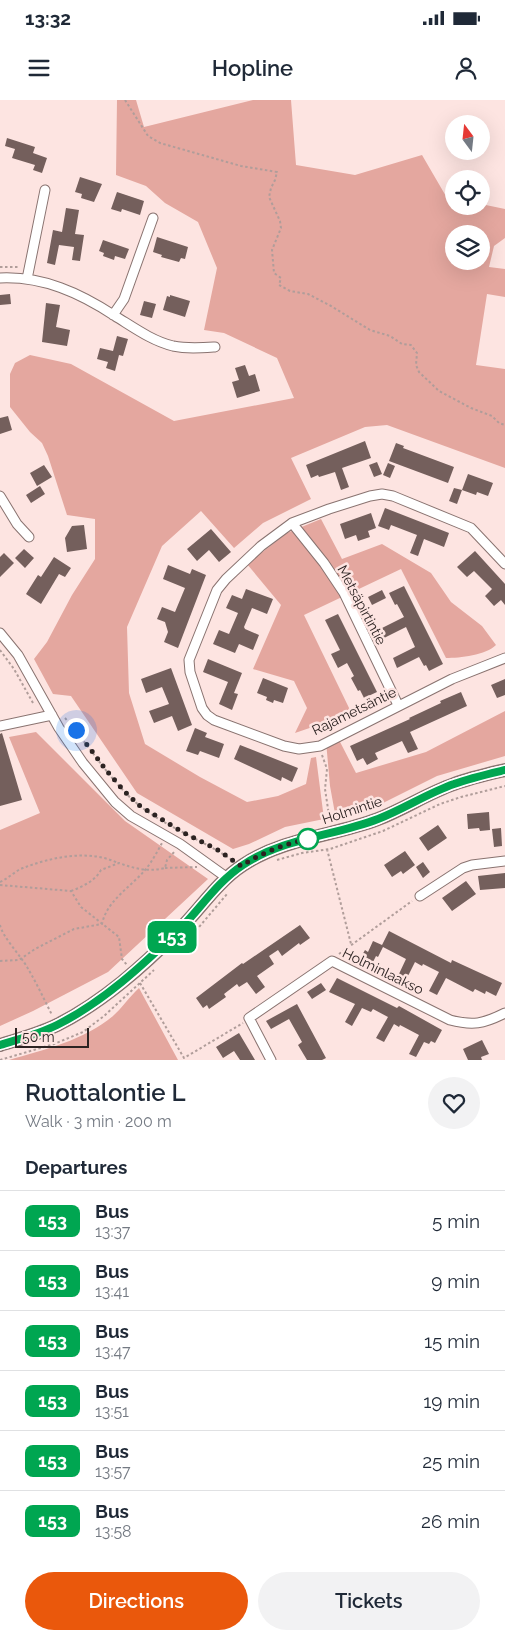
<!DOCTYPE html>
<html lang="en">
<head>
<meta charset="utf-8">
<style>
	:root { --surface:#fff; --page:#f2f2f3; --text:#1f2937; --muted:#747a83; --line:#e0e1e3; --accent:#ea580c }
	body { margin:0; font-family:Raleway,sans-serif; background:var(--page); color:var(--text); height:100vh; display:flex; flex-direction:column; font-size:19px; white-space:nowrap }
	* { box-sizing:border-box; margin:0 }
	p { font-size:16px; color:var(--muted) }
	.icon { flex:none; width:28px; height:28px; fill:none; stroke:currentColor; stroke-width:2; stroke-linecap:round; stroke-linejoin:round }
	.map { position:relative; height:960px; overflow:hidden }
	.panel { display:flex; flex-direction:column; background:var(--surface); flex:1 }
	.panel>* { flex:none }
	.badge { padding:0 10px; border-radius:8px; font-size:18px; line-height:32px }
	.needle { width:32px; rotate:345deg }
	.fabs { position:absolute; left:445px; top:15px; display:grid; gap:10px }
	.fabs a { display:grid; place-items:center; width:45px; height:45px; border-radius:50%; background:var(--surface); box-shadow:0 5px 20px #0002; font-size:25px }
	.scale { position:absolute; left:15px; bottom:12px; width:74px; box-sizing:border-box; padding-left:5px; border:2px solid #2c2322; border-top:0; font-size:14px; line-height:18px; white-space:nowrap; color:#2c2322; -webkit-text-stroke:4px #fde4e1; paint-order:stroke }
	.you { position:absolute; width:25px; height:25px; margin:-12px; border:4px solid #fff; border-radius:50%; background:#1a73e8; box-shadow:0 0 0 8px #1a73e833 }
	.map>.badge { position:absolute; translate:-50% -50%; box-shadow:0 0 0 2px #fff }
	h2 { padding:0 25px; font-size:19px; line-height:45px }
	.round { display:grid; place-items:center; flex:none; width:52px; height:52px; border-radius:26px; background:var(--page) }
	.headline { display:flex; align-items:center; justify-content:space-between; height:85px; padding:0 25px }
	h1 { font-size:24px; font-weight:600; line-height:38px }
	.primary-button { display:flex; gap:10px; margin-top:auto; padding:10px 25px }
	.primary-button a { flex:1; height:58px; border-radius:30px; background:var(--accent); color:#fff; font-size:20px; font-weight:600; line-height:58px; text-align:center }
	.primary-button a+a { background:var(--page); color:var(--text) }
	ul { padding:0; list-style:none }
	li { display:flex; align-items:center; gap:15px; height:60px; padding:0 25px; border-top:1px solid var(--line) }
	li div { flex:1 }
	li b { display:block; font-size:19px }
	li em { font-style:normal }
	li .badge { min-width:55px; font-weight:700; text-align:center }
	.status { display:flex; justify-content:space-between; align-items:center; height:35px; padding:0 25px; background:var(--surface); direction:ltr }
	.status svg { height:14px; fill:currentColor }
	header { display:flex; justify-content:space-between; align-items:center; height:65px; padding:0 25px; background:var(--surface); font-size:22px; font-weight:600 }
	.map>svg:first-child { display:block }
	.green { fill:#e4a79f; fill-rule:evenodd }
	.building { fill:#745f5c }
	.lines { fill:none; stroke-linecap:round; stroke-linejoin:round }
	.minor-casing { stroke:#897370; stroke-width:11 }
	.tertiary-casing { stroke:#897370; stroke-width:14 }
	.path { stroke:#b09d9a; stroke-width:2; stroke-dasharray:2.5 2.5; stroke-linecap:butt }
	.minor { stroke:#fff; stroke-width:9 }
	.tertiary { stroke:#fff; stroke-width:11 }
	.line-casing { stroke:#fff; stroke-width:11 }
	.line { stroke:#00a651; stroke-width:8 }
	.walk { stroke:#2c2322; stroke-width:5; stroke-dasharray:0 9 }
	.stop-dot { fill:#fff; stroke:#00a651; stroke-width:2.5 }
	.labels { text-anchor:middle; dominant-baseline:central; stroke-width:5; stroke-linejoin:round; paint-order:stroke }
	.street-label { font-size:14px; fill:#2c2322; stroke:#fde4e1 }
</style>
</head>
<body>
<div class="status"><b>13:32</b><svg viewBox="0 0 49 12"><path d="M0 12V9h3v3zM5 12V6h3v6zM10 12V3h3v9zM15 12V0h3v12zM26 1h20v11H26zM47 4h2v5h-2z"/></svg></div>
<header><svg class="icon" aria-label="menu" viewBox="0 0 24 24"><path d="M4 6h16M4 12h16M4 18h16"/></svg>Hopline<svg class="icon" aria-label="person" viewBox="0 0 24 24"><circle cx="12" cy="8" r="4"/><path d="M4 21q1-7 8-7t8 7"/></svg></header>
<div class="map">
<svg width="505" height="960" viewBox="0 0 505 960">
	<rect width="100%" height="100%" fill="#fde4e1"/>
	<path class="green" d="M117,0h19l8,27 109,-27h38l5,65 59,10 67,-20 25,43 7,1v7h27v-2l24,5v29l-11,8 -5,21 16,2v28l-18,-3 -11,71 29,4v99l-118,-43 -22,2 -74,31 20,41 -48,24 -29,25 -33,-37 -39,35 -35,81 2,66 16,51 55,33 47,25 31,-6 28,-12 5,-26 5,-1 8,62 -39,8 -36,17 -16,5 -96,-56 -66,-97 -18,-2 -19,-35 13,-17 25,-47 23,-36v-40l-28,-4 -19,-59 -6,-13 -12,-11 -20,-25v-33l5,-11 15,-8 41,9 103,57 120,-23 -17,-40 -53,-25 -20,-3 13,-62 -19,-46 -33,-19 -19,-17 -30,-11zM454,134h27v27h-27z
		M321,419l21,40 40,-15 49,29 20,29 31,24 14,19c-10,10 -36,13 -50,13l-45,-89 -97,46 46,95 -20,11 -35,12 12,-25 -13,-27 -41,-12 28,-64 -34,-41 40,-31z
		M505,611v45l-68,20 -66,33 -35,10 -6,-33 -4,-45 11,-5 19,37 70,-21z
		M36,632l89,89 83,58 -100,93 -75,39 -33,15v-196l40,-17 -31,-76z
		M139,888l39,72h-169c34,-10 76,-20 104,-44 9,-8 17,-20 26,-28z"/>
	<path class="building" d="M7,38l28,9 -2,6 14,5 -5,15 -9,-3 2,-5 -23,-7 3,-9 -10,-3z
		M80,77l22,7 -8,18 -13,-4 1,-4 -7,-2z
		M117,92l27,9 -4,14 -18,-6 -1,3 -10,-3z
		M66,108l13,2 -4,24 9,1 -4,26 -8,-1 2,-13 -15,-2 -4,20 -8,-2 6,-33 9,2z
		M157,137l31,10 -3,12 -4,-1 -2,4 -18,-5 1,-2 -9,-3z
		M103,140l26,9 -4,10 -10,-3 -1,4 -11,-4 1,-3 -5,-2z
		M10,194l1,10 -11,1v-10z
		M170,195l20,6 -5,16 -22,-7 4,-14 3,1z
		M144,201l12,3 -4,14 -12,-3z
		M46,203l14,2 -4,22 14,3 -3,16 -25,-4z
		M117,236l11,3 -5,17 -4,-1 -4,16 -9,-3 2,-6 -11,-3 3,-11 13,3z
		M245,265l4,11 6,-2 5,17 -23,7 -5,-16 7,-2 -4,-12z
		M8,316l4,14 -12,4v-16z
		M365,341l6,17 -29,10 7,19 -8,3 -6,-18 -16,5 -1,-2 -7,3 -5,-13z
		M396,343l8,3 -1,2 51,19 -6,16 -59,-22z
		M377,362l5,12 -8,3 -5,-12z
		M388,363l7,3 -5,12 -7,-3z
		M44,365l8,12 -15,9 -7,-13z
		M468,374l25,9 -5,13 -11,-4 -1,3 -14,-5z
		M40,386l5,8 -14,9 -5,-8z
		M454,388l8,2 -5,14 -8,-3z
		M385,408l64,25 -5,14 -20,-8 -6,17 -8,-3 7,-18 -26,-10 -2,5 -11,-4z
		M371,413l5,15 -8,3 2,6 -12,4 -2,-6 -11,4 -5,-15z
		M84,425l3,24 -20,3 -2,-14 7,-12z
		M211,429l20,23 -12,10 -10,-12 -12,11 -10,-12z
		M24,449l10,9 -9,10 -10,-10z
		M475,451l30,33v21l-4,-5 -7,6 -9,-10 7,-7 -18,-18 -7,6 -10,-10z
		M4,453l10,10 -14,14v-20z
		M54,457l17,11 -6,9 -6,-3 -18,30 -15,-10 12,-19 3,2z
		M168,465l22,9 2,-5 14,6 -28,73 -14,-6 4,-10 -3,-10 -8,-3 5,-12 13,5 10,-24 -22,-9z
		M404,486l39,78 -14,7 -3,-6 -2,1 -5,-9 -22,11 -4,-10 22,-11 -9,-20 -24,12 -4,-9 26,-13 -7,-13 -2,1 -6,-12z
		M246,489l27,10 -6,15 -15,-6 -8,19 1,2 14,6 -6,15 -14,-6 -4,9 -22,-9 6,-14 10,4 9,-21 -12,-5 6,-13 10,4z
		M382,490l4,8 -14,7 -4,-8z
		M338,514l39,78 -13,6 -4,-8 -2,1 -7,-13 3,-2 -7,-13 -9,5 -7,-14 9,-4 -15,-30z
		M208,559l34,14 -8,20 4,1 -6,16 -13,-6 9,-22 -25,-10z
		M171,568l21,57 -14,6 -6,-15 -18,7 -5,-12 20,-7 -7,-17 -16,6 -5,-14z
		M263,578l25,10 -5,15 -9,-3 -1,3 -7,-3 1,-3 -10,-4z
		M505,579v16l-8,3 -6,-13z
		M461,592l6,14 -57,26 8,17 -10,4 -6,-12 -27,12 3,6 -11,6 -4,-7 -6,3 -7,-15 60,-27 -1,-1 32,-15 -1,-2z
		M195,628l12,5 -2,4 19,7 -5,14 -19,-7 -2,4 -12,-4z
		M2,633l20,67 -22,6v-72z
		M240,645l58,23 -6,14 -10,-5 -1,4 -47,-22z
		M489,712l1,18 -10,1 -1,-3 -11,1 -1,-15z
		M438,725l9,13 -19,13 -9,-13z
		M501,728l1,18 -8,1 -2,-18z
		M405,751l10,14 -12,9 -2,-3 -9,6 -8,-12z
		M423,762l7,10 -7,6 -7,-11z
		M505,773v15l-25,2 -2,-14z
		M466,781l10,13 -24,17 -10,-13z
		M300,825l10,13 -10,7 -1,-2 -17,13 -4,-6 -9,6 5,8 -17,12 8,11 -9,7 -9,-12 -8,5 -2,-3 -13,10 2,3 -17,12 -2,-4 -4,3 -7,-10 46,-35 1,1z
		M389,831l62,32 1,-3 50,23 -6,13 -10,-5 -1,3 -10,-5 -2,3 -27,-14 -9,17 -8,-4 10,-19 -16,-8 -1,2 -7,-4 -9,18 -8,-4 8,-17 -23,-12 -5,10 -2,-1 -4,8 -10,-5 -1,-2 4,-7 3,2 5,-11 9,4z
		M337,878l60,30 2,-2 43,24 -7,13 -4,-2 -2,3 -5,-2 -8,15 -7,-3 10,-19 -19,-10 -1,2 -5,-3 -10,18 -8,-4 12,-21 -15,-8 -2,3 -9,-4 -10,18 -7,-4 10,-18 -26,-12z
		M321,883l5,7 -14,9 -5,-7z
		M297,904l29,54 -4,2h-15l-9,-15 4,-3 -13,-23 -18,10 -5,-8z
		M239,933l16,27h-15l-6,-9 -11,7 -7,-11z
		M482,940l7,14 -8,3 1,3h-14l-5,-11z"/>
	<g class="lines">
		<g class="minor-casing">
			<path id="minor" d="M0,178c43,-2 80,15 115,38 18,11 37,25 58,30 14,3 27,2 42,1
				M27,179l18,-89
				M113,215l11,-16 29,-81
				M0,396l17,28 12,13
				M292,423l32,40 20,30 54,112
				M505,464l-34,-36 -78,-32 -11,-2 -12,2 -41,13 -37,14 -31,23 -35,33 -9,11 -28,70 1,12 12,36 5,7 7,5 70,26 15,3 21,-3 132,-67 53,-21
				M0,533l18,22 41,73 24,35 32,39 16,14 49,28 46,33
				M0,626l52,-11
				M420,796l43,-28 9,-3 33,-4
				M271,960l-22,-42 83,-57 118,59c23,6 33,4 55,-7"/>
		</g>
		<g class="tertiary-casing">
			<path id="tertiary" d="M0,945c19,-6 39,-11 57,-20 46,-23 86,-59 122,-95 22,-22 38,-48 64,-65 40,-27 91,-29 135,-46 26,-10 50,-26 76,-35 16,-6 34,-10 51,-14"/>
		</g>
		<path class="path" d="M125,0l23,36 12,7 81,23 36,6 -2,8 -4,8 -2,9 11,24 1,7 -9,22 2,23 7,5 -2,7 11,6 18,3 23,12 39,24 20,6 12,8 9,1 6,8 -1,12 3,7 20,19 32,17 21,8 7,7 6,2
			M0,167h20
			M0,550l14,19 19,34 2,-1
			M65,618c25,28 45,64 75,88 28,22 63,34 92,54
			M322,655l5,14 -2,20 5,33
			M327,749l24,95
			M277,760l25,-7 28,-4 53,-18 57,-27 21,-7 44,-11
			M165,768l32,-1
			M0,782c9,-4 15,-11 23,-14 29,-11 66,-19 95,-5
			M0,785l71,6 10,16 38,30 3,22 5,6
			M71,791c11,-4 24,-10 30,-21l18,-7c16,6 30,9 46,5l2,-8 8,-9
			M0,825c2,11 20,30 27,42 9,15 17,32 25,48
			M174,851l20,-18 33,-39
			M339,854l73,-53
			M0,861l19,-1 16,-11 39,-20 28,-5c5,-24 29,-37 43,-54 7,-8 12,-18 17,-27
			M140,883l44,75 59,-35
			M0,960l54,-16 29,-12 21,-16 50,-46"/>
		<use href="#minor" class="minor"/>
		<use href="#tertiary" class="tertiary"/>
	</g>
	<g class="lines">
		<g class="line-casing">
			<path id="line" d="M0,945c19,-6 39,-11 57,-20 46,-23 86,-60 122,-95 22,-22 38,-48 64,-65 40,-27 91,-29 135,-46 26,-10 50,-26 76,-35 16,-6 34,-10 51,-14"/>
		</g>
		<use href="#line" class="line"/>
		<path class="walk" d="M76,630l30,40 19,22 15,14 44,27 34,17 23,16c22,-14 46,-23 71,-28l-4,1"/>
	</g>
	<circle class="stop-dot" cx="308" cy="739" r="10"/>
	<g class="labels">
		<g class="street-label">
			<text transform="translate(362 505) rotate(62)">Metsäpirtintie</text>
			<text transform="translate(354 611) rotate(-26)">Rajametsäntie</text>
			<text transform="translate(352 710) rotate(-18)">Holmintie</text>
			<text transform="translate(383 871) rotate(26)">Holminlaakso</text>
		</g>
	</g>
</svg>
<div class="fabs">
<a><svg class="needle" viewBox="-14 -14 28 28"><path d="M0-13l5 13h-10z" fill="#e53935"/><path d="M0 13l5-13h-10z" fill="#747a83"/></svg></a>
<a><svg class="icon" aria-label="locate" viewBox="0 0 24 24"><circle cx="12" cy="12" r="6"/><path d="M12 2v4M12 18v4M2 12h4M18 12h4"/></svg></a>
<a><svg class="icon" aria-label="layers" viewBox="0 0 24 24"><path d="M12 4l9 5-9 5-9-5zM3 14l9 5 9-5"/></svg></a>
</div>
<div class="scale">50 m</div>
<div class="you" style="left:76px;top:630px"></div>
<b class="badge" style="left:172px;top:837px;background:#00a651;color:#fff">153</b>
</div>
<section class="panel">
<div class="headline"><div><h1>Ruottalontie L</h1><p>Walk · 3 min · 200 m</p></div><a class="round"><svg class="icon" aria-label="heart" viewBox="0 0 24 24"><path d="M12 20l-8-8c-3-5 5-10 8-4 3-6 11-1 8 4z"/></svg></a></div>
<h2>Departures</h2>
<ul>
<li><span class="badge" style="background:#00a651;color:#fff">153</span><div><b>Bus</b><p>13:37</p></div><em>5 min</em></li>
<li><span class="badge" style="background:#00a651;color:#fff">153</span><div><b>Bus</b><p>13:41</p></div><em>9 min</em></li>
<li><span class="badge" style="background:#00a651;color:#fff">153</span><div><b>Bus</b><p>13:47</p></div><em>15 min</em></li>
<li><span class="badge" style="background:#00a651;color:#fff">153</span><div><b>Bus</b><p>13:51</p></div><em>19 min</em></li>
<li><span class="badge" style="background:#00a651;color:#fff">153</span><div><b>Bus</b><p>13:57</p></div><em>25 min</em></li>
<li><span class="badge" style="background:#00a651;color:#fff">153</span><div><b>Bus</b><p>13:58</p></div><em>26 min</em></li>
</ul>
<div class="primary-button"><a>Directions</a><a>Tickets</a></div>
</section>
</body>
</html>
